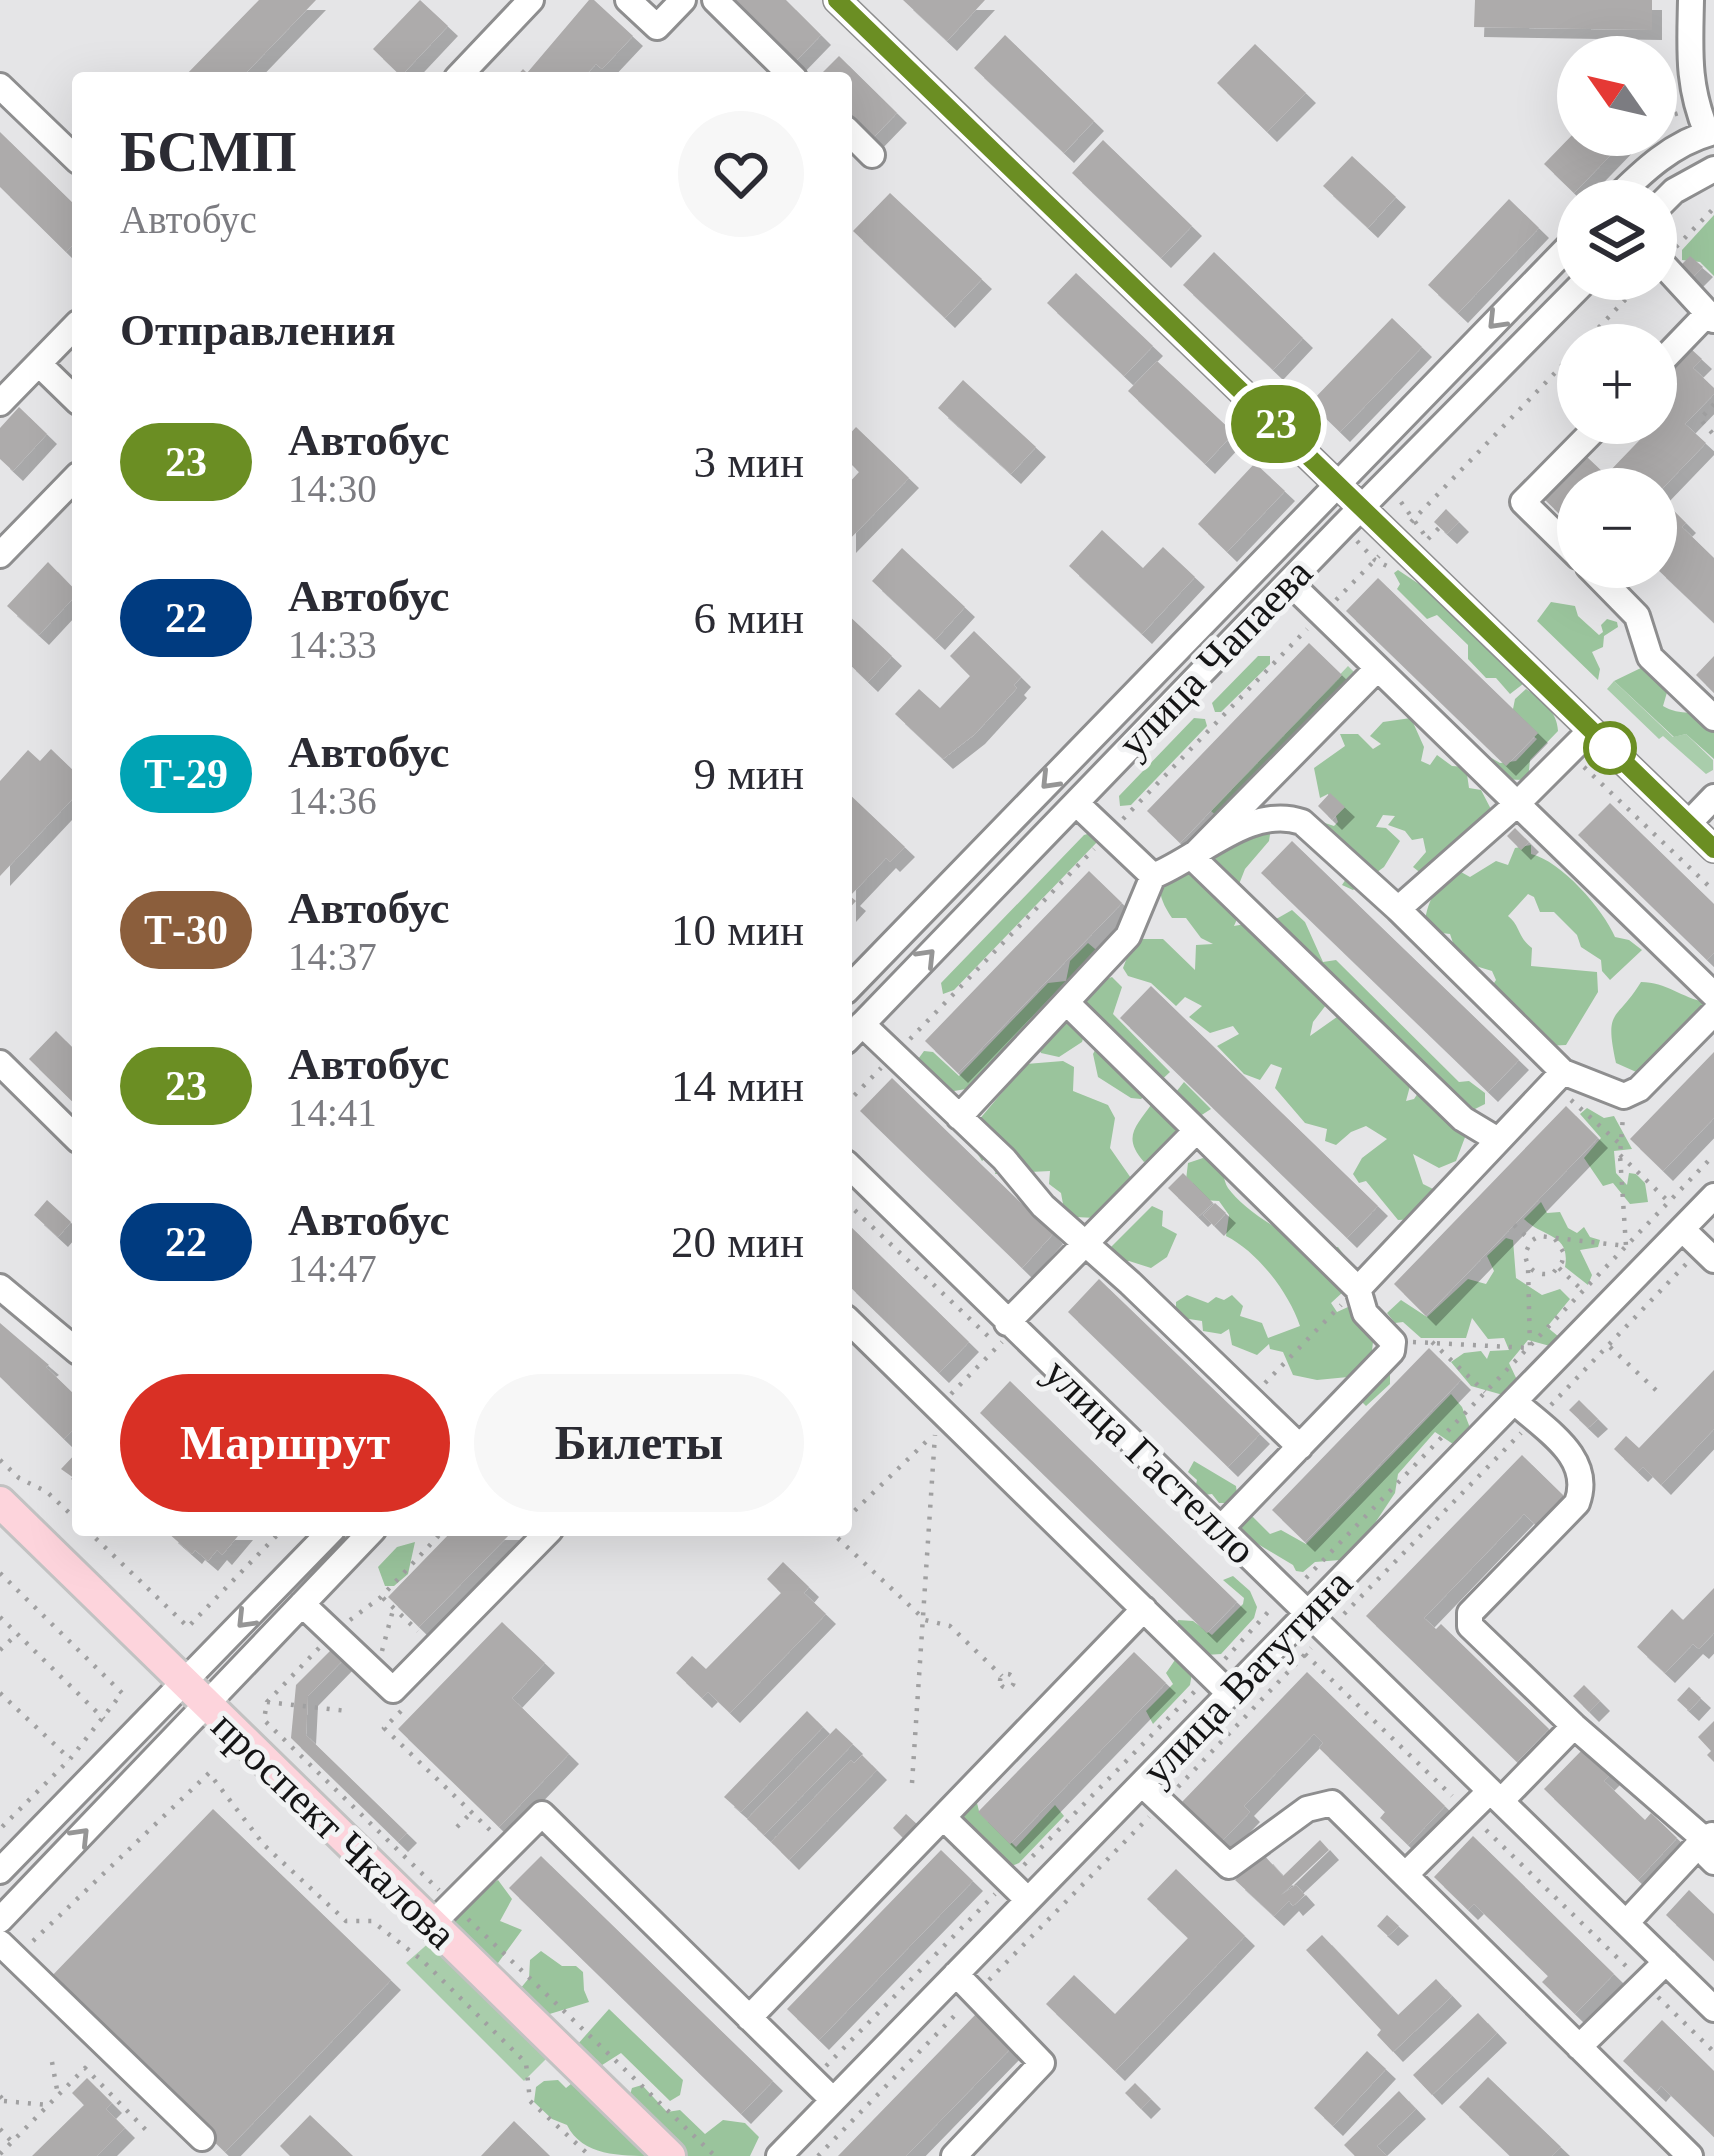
<!DOCTYPE html>
<html lang="ru">
<head>
<meta charset="utf-8">
<style>
	:root { --surface:#fff; --page:#f7f7f7; --text:#2b2b33; --muted:#7c7c81; --accent:#d93025 }
	body { margin:0; font-family:"Times New Roman",serif; background:var(--page); color:var(--text); height:100vh; display:flex; flex-direction:column; font-size:45px; white-space:nowrap }
	* { box-sizing:border-box; margin:0 }
	p { font-size:39px; color:var(--muted) }
	.icon { flex:none; width:66px; height:66px; fill:none; stroke:currentColor; stroke-width:2; stroke-linecap:round; stroke-linejoin:round }
	.map { position:relative; flex:1; overflow:hidden }
	.drawer { position:absolute; left:72px; top:72px; width:780px; height:1464px; display:flex; flex-direction:column; background:var(--surface); border-radius:12px; box-shadow:0 12px 48px #0002 }
	.drawer>* { flex:none }
	.badge { padding:0 24px; border-radius:39px; font-size:42px; line-height:78px }
	.needle { width:78px; rotate:304deg }
	.controls { position:absolute; left:1557px; top:36px; display:grid; gap:24px }
	.controls a { display:grid; place-items:center; width:120px; height:120px; border-radius:50%; background:var(--surface); box-shadow:0 12px 48px #0002; font-size:60px }
	.map>.badge { position:absolute; translate:-50% -50%; box-shadow:0 0 0 6px #fff }
	h2 { padding:0 48px; font-size:45px; line-height:108px }
	.round { display:grid; place-items:center; flex:none; width:126px; height:126px; border-radius:63px; background:var(--page) }
	.overview { display:flex; align-items:center; justify-content:space-between; height:204px; padding:0 48px }
	h1 { font-size:57px; font-weight:700; line-height:90px }
	.cta { display:flex; gap:24px; margin-top:auto; padding:24px 48px }
	.cta a { flex:1; height:138px; border-radius:72px; background:var(--accent); color:#fff; font-size:48px; font-weight:700; line-height:138px; text-align:center }
	.cta a+a { background:var(--page); color:var(--text) }
	ul { padding:0; list-style:none }
	li { display:flex; align-items:center; gap:36px; height:156px; padding:0 48px }
	li div { flex:1 }
	li b { display:block; font-size:45px }
	li em { font-style:normal }
	li .badge { min-width:132px; font-weight:700; text-align:center }
	.map>svg:first-child { display:block }
	.green { fill:#a9cdab }
	.forest { fill:#9ac49c }
	.building { fill:#adabab; filter:url(#shadow) }
	.lines { fill:none; stroke-linecap:round; stroke-linejoin:round }
	.minor-casing { stroke:#8e8e8f; stroke-width:30 }
	.major-casing { stroke:#c2c2c2; stroke-width:36 }
	.path { stroke:#a0a0a1; stroke-width:4.5; stroke-dasharray:3 9; stroke-linecap:butt }
	.minor { stroke:#fff; stroke-width:24 }
	.major { stroke:#fdd4dc; stroke-width:30 }
	.oneway { stroke:#969696 }
	.line-casing { stroke:#fff; stroke-width:27 }
	.line { stroke:#6b8e23; stroke-width:18 }
	.stop-dot { fill:#fff; stroke:#6b8e23; stroke-width:6 }
	.labels { text-anchor:middle; dominant-baseline:central; stroke-width:10; stroke-linejoin:round; paint-order:stroke }
	.street-label { font-size:42px; fill:#151516; stroke:#f2f3f4 }
</style>
</head>
<body>
<div class="map">
<svg width="1714" height="2156" viewBox="0 0 1714 2156">
	<defs>
		<filter id="shadow"><feDropShadow dx="10" dy="10" stdDeviation="0" flood-color="#0004"/></filter>
	</defs>
	<rect width="100%" height="100%" fill="#e5e5e7"/>
	<path class="green" d="M1348,666l8,8 -135,146 -10,-9z
		M1614,681l59,56 13,-3 27,26v10l-7,4 -43,-38 -4,3 -52,-50z
		M431,1941l116,117 -23,23 -118,-118z"/>
	<path class="forest" d="M1714,215v61l-14,-14 -18,-2v-10z
		M1398,570l24,16 7,-1 94,99 -13,10 -14,-16h-10l-18,-19v-14l-31,-30 -10,4 -30,-30 3,-5 -6,-11z
		M1551,602l24,4 3,10 21,19 4,-3 -2,-7 6,-6 10,3 1,5 -14,9 -1,11 -11,5 8,17 -2,11 -61,-59z
		M1258,656h12v8l-49,48h-6l-3,-9z
		M1645,666l23,23 -5,17c17,11 35,2 51,16v37l-28,-25 -12,3 -60,-56z
		M1526,689c16,10 31,22 32,42l-28,29 -2,20 -40,-1 -7,-19 7,-4 12,7 16,-2 21,-22 -26,-20 4,-20z
		M1194,718l11,1 2,7 -76,79 -11,1 -1,-10z
		M1411,718l13,29 -3,14 9,4 7,-10 15,11 14,1 3,21 12,2 13,25 -67,63 -14,-11 13,-15 -3,-14 -11,2 -7,-9 -17,-6 7,-9 -12,-1 -7,12 10,1 14,13 -16,26 -31,23 -11,-5 6,-9 -37,-50 8,-5 15,5 4,-4 -10,-28 -8,4 -6,-30 31,-22 -5,-12h18l15,15 8,-5 -11,-8 13,-14z
		M1271,828l-2,13 -24,28 -13,33 8,10 -6,14 44,-8 14,-8 13,12 18,40 13,-2 123,122 10,-1 16,12v11l-20,10 -142,-135 3,26 -13,17 -3,14 34,-24 69,63 -7,26 8,-2 6,-9 47,42 -11,29 -17,7 -26,-14 10,30 16,8 -5,26 -36,2 -32,-39 -7,2 -6,-9 9,-16 25,-19 -21,-13 -15,6 -15,13 -11,-4 2,-12 -22,-6 -30,-35 7,-20 -11,-4 -11,16 -16,-6 -27,-28 22,-12 -6,-8 -23,7 -21,-16 13,-11 -17,-9 -9,9 -25,-23 -23,-7 -5,-8 11,-29h29l32,31 1,-25 17,-1 -12,-6 -15,-20h-14c-14,-21 -16,-33 -5,-56z
		M1094,832l5,8 -145,150 -11,4 -2,-11 143,-148z
		M1531,845v9c30,7 72,55 84,83l14,3 13,10 -32,30 -8,-9 -1,-11 -20,-13 -4,-12 -23,-23h-14l-6,-15 -6,-3 -20,22c12,9 10,22 24,32l-1,18 66,6 1,20 -32,53 -20,1 -11,-8 -7,-18 -12,-2 -24,-32 4,-6 -4,-9 -23,-7 -6,-12 -8,-3 -5,-15 -25,-3c-1,-26 11,-49 36,-59l9,5 26,-16 12,4 7,-17z
		M1088,943l13,11 -9,14 12,12 8,-3 10,10 -9,27 57,58 -29,27 -10,-1 -33,-21 -5,-23 15,-28 -23,6 -3,10 -23,15 -18,-4 -4,-8 11,-39 -28,25 -43,76 -11,-18 -18,3 -32,-30 8,-11 9,1 26,24 89,-93 18,-2 4,-20z
		M1641,982c25,0 41,16 64,20l1,7c-24,18 -41,44 -63,66l-27,-12c-12,-56 0,-40 25,-81z
		M1063,1061l11,6 -1,24 35,14 7,13 -5,30 30,43 -44,27 -21,-1 -12,-13 -2,-11 -12,-9 1,-13 -55,3 8,-30 -21,17 -8,-13 4,-27 48,-57z
		M1184,1082l27,27 -31,20 -12,24 -24,9c-23,-26 -7,-36 9,-60l19,-5z
		M1587,1108l17,10 10,-2 18,33 -18,2 2,22 11,12 2,-12 7,1 9,9 3,19 -18,2 -17,-21 -10,3 -19,-28 17,-20 -21,-24z
		M1203,1158l15,3c6,9 5,19 10,27 19,26 78,63 110,59l12,16 6,17 -25,23 6,9 11,-5 8,3 17,32 -2,18 19,11v13l-24,22 -18,-18 5,-4 -5,-7 -31,3 -24,-5 -10,-23 -13,-3 -1,-5 -12,11 -25,-10 -3,-16 -8,5 -18,-3 -1,-10 -26,-4v-15l11,-7 21,8 8,-6 8,3 8,-5 11,11 -3,10 22,7 6,15 32,-12c-11,-33 -42,-74 -74,-90l3,-21 -10,-14 -17,-1 -16,-20 2,-17z
		M1541,1202l6,11 13,-1 8,16 9,5 7,-6 6,10 10,3 -2,7 -18,3 12,25 -4,10 -23,-18c6,-34 -22,-29 -41,-48z
		M1152,1206l11,5 -1,15 15,8 -10,23 -16,11 -22,-7 -8,2 -14,-12z
		M1506,1238l7,2 3,38 26,17 18,-6 10,10 -23,28 12,10 -9,9 -22,-6 -19,23 9,19 -15,13 -32,-9 -20,-24 13,-9 17,-2 6,8 3,-8 19,-1 -5,-12 -16,1 -16,-21 -6,20h-45l-18,-16 -8,1 -8,-10 14,-13 26,17 41,-38 18,5 8,-13 -7,-15z
		M1451,1394l11,13 10,26 -9,10 -10,1 -18,-12 -37,42 -3,19 -26,39 -29,28 -25,2 -12,10 -7,-1 -3,-6 -47,-28 -7,-10 5,-9 9,-1 17,17 11,-4 25,14z
		M1194,1461l42,25 1,8 -8,9h-10l-7,-9 -8,1 -9,-7 2,-8 -9,-8z
		M415,1542l-7,32 -14,12h-9l-7,-19 19,-20z
		M1233,1576l17,15 7,16 -3,11 -33,36 -15,1 -32,-22 4,-13 15,1 19,14 31,-31 1,-6 -21,-18z
		M1175,1660l17,13 -2,12 -37,39 -7,-13 27,-27 -7,-11z
		M976,1799l3,12 37,36 39,-42 9,11 -45,47 -10,4 -26,-18 -17,7 -13,-8 -3,-45z
		M498,1880l14,19 -12,22 22,9 -24,33 -13,-3 -36,-36 3,-13z
		M541,1951l21,15h14l7,6 1,18 5,12 -46,14 -23,-27 9,-11 1,-18z
		M609,2009l74,71 -3,15 -10,6 -49,-48 -22,14 -22,-22z
		M577,2079l76,77c-32,0 -71,0 -86,-31l-15,-6 -18,-17 2,-15 8,-6 14,-1 8,8z
		M642,2085l25,27 13,-2 25,24 18,-14 22,3 14,14 -9,19h-64l-57,-58 3,-10z"/>
	<path class="building" d="M259,0h57l-75,78h-58z
		M420,0l28,26 -47,50 -28,-27z
		M589,0h5l39,36 -31,33 -6,-5 -13,14h-68l8,-9 4,4z
		M723,0h63l35,35 -31,32z
		M903,0h82l-38,41z
		M1475,0h177v30l-178,-3z
		M1005,35l89,86 -30,32 -90,-85z
		M1255,44l51,49 -39,39 -50,-49z
		M839,56l58,57 -29,30 -22,-21v-44h-29z
		M1578,129v6h52l-56,58 -30,-29z
		M0,132l78,76v32l-12,12 -66,-65z
		M1103,140l89,86 -31,32 -89,-85z
		M1352,156l44,41 -28,31 -45,-42z
		M890,193l92,86 -37,39 -92,-87z
		M1509,199l30,29 -81,85 -30,-28z
		M1214,252l89,86 -30,32 -90,-85z
		M1690,256l13,11 -12,12 -12,-12z
		M1076,273l77,73 -29,30 -77,-73z
		M1392,318l30,29 -82,85 -30,-29z
		M1690,348l12,11 -9,9 21,20v6l-29,30 21,19 -50,52v-6h-78v43l-34,-33 42,-43 20,19 50,-52 4,-5 -4,-4v-31z
		M1157,361l77,72 -29,31 -77,-73z
		M963,380l73,67 -25,27 -73,-66z
		M19,407l28,27 -34,37 -13,-12v-31z
		M856,427l53,51 -63,65v-57l13,-14 -13,-13v-21z
		M1255,463l30,28 -58,61 -29,-28z
		M1656,500l5,5 3,-4 22,22 -4,4 32,31v65l-58,-55z
		M1446,509l13,13 -12,12 -13,-12z
		M1102,530l41,38 20,-21 32,30 -53,57 -73,-68z
		M902,548l63,59 -30,33 -63,-59z
		M48,562l30,31 -39,42 -32,-29z
		M1378,578l160,155 -32,33 -160,-155z
		M846,613l46,43 -24,26 -22,-21z
		M974,631l47,46 -7,8 3,3 -42,46 -32,25 -48,-45 24,-25 21,19 30,-32 -20,-20z
		M1309,643l33,32 -162,168 -33,-32z
		M1714,656v37l-18,-18z
		M51,749l27,26 -6,11 6,7 -78,83v-95l28,-31 12,11z
		M846,791l59,56 -15,15 -4,-4 -36,38 6,5 -10,11v-64l4,-4 -4,-5z
		M1330,793l15,14 -13,13 -14,-14z
		M1610,803l104,101v49l-7,7 -129,-125z
		M1515,828l14,14 -8,8 -14,-14z
		M1292,841l227,219 -31,32 -227,-219z
		M1089,871l33,32 -164,170 -33,-32z
		M1151,986l227,220 -31,32 -227,-220z
		M56,1031l22,22v54l-49,-48z
		M1714,1052v66l-51,53 -33,-32z
		M892,1078l161,156 -31,34 -162,-157z
		M1566,1106l32,32 -172,178 -32,-32z
		M1183,1173l30,30 -15,14 -30,-29z
		M47,1200l24,22 -13,15 -24,-22z
		M1215,1203l11,10 -12,13 -11,-11z
		M846,1222l123,120 -30,31 -93,-90z
		M1099,1279l161,155 -32,33 -160,-155z
		M0,1323l49,42 -3,2 32,31v27l-14,14 -64,-62z
		M1429,1348l32,32 -156,162 -33,-32z
		M1714,1370v59l-53,56 -18,-18 -5,5 -24,-23 12,-13 13,12z
		M1010,1381l227,221 -30,31 -227,-220z
		M1579,1400l19,19 -10,9 -19,-18z
		M78,1451v30l-17,-12z
		M1522,1455l43,42 -28,29 -13,-12 -100,104 12,11 5,-5 108,105 -32,33 -151,-146z
		M171,1530h72l-21,25 -5,-5 -9,11 -13,-11 -3,4 -24,-21z
		M453,1530h61l-95,97 -31,-30z
		M783,1562l26,25 -5,6 22,21 -96,99 -22,-21 -6,6 -26,-25 16,-17 14,13 75,-76 -14,-14z
		M1714,1588v45l-15,16 -6,-5 -28,29 -28,-26 35,-38 11,11z
		M502,1622l43,41 -33,35 57,56 -70,73 -101,-98z
		M334,1647l11,11 -37,38 -2,39 101,98 -9,9 -107,-104 5,-53z
		M1134,1652l32,31 -156,161 -32,-32z
		M1307,1672l138,134 -37,39 -28,-27 5,-6 -66,-64 4,-5 -9,-9 -70,72 6,6 -28,29 -40,-39z
		M1584,1685l16,16 -11,11 -16,-16z
		M1689,1687l12,11 -12,13 -12,-11z
		M807,1711l16,16 -82,85 -17,-15z
		M1714,1721v41l-7,-7 4,-4 -13,-14z
		M836,1728l17,16 -89,91 -17,-16z
		M1584,1748l27,26 -7,7 41,39 6,-7 26,25 -39,42 -94,-91z
		M862,1755l15,15 -88,90 -18,-18 80,-82 3,3z
		M213,1809l178,171 -166,172 -178,-171z
		M906,1814l13,12 -14,14 -12,-12z
		M1473,1836l141,138 -39,40 -33,-32 6,-6 -74,-72 -6,6 -34,-33z
		M1320,1840l9,10 -48,45 15,-10 9,10 -12,11 -4,-5 -15,15 -39,-36 28,-26 20,22z
		M941,1850l32,31 -154,159 -32,-31z
		M541,1856l232,225 -32,33 -232,-226z
		M1176,1869l69,67 -130,135 -69,-67 28,-29 41,39 73,-76 -41,-39z
		M1689,1890l25,24v47l-48,-46z
		M1387,1915l12,11 -11,10 -11,-10z
		M1322,1935l76,80 38,-36 16,17 -59,56 -16,-17 4,-5 -75,-80z
		M977,2013l35,34 -106,109h-68z
		M1478,2013l19,20 -65,62 -19,-20z
		M1662,2020l52,51v66l-53,-51 -5,6 -33,-31z
		M1367,2051l19,18 -53,57 -19,-18z
		M1488,2077l73,70 -9,9h-42l-51,-49z
		M87,2078l25,25 -6,6 19,19 -28,28h-65l52,-51 -12,-12z
		M1135,2083l16,16 -10,10 -16,-16z
		M1399,2091l17,18 -39,37 10,10h-32l-11,-11z
		M310,2115l43,41h-63l-10,-10z
		M514,2121l36,35h-69z"/>
	<g class="lines">
		<g class="minor-casing">
			<path id="minor" d="M628,0l29,27 26,-27
				M715,0l79,78
				M837,0l877,849
				M1691,0c-1,51 -4,85 16,133
				M457,78l74,-78
				M0,86l78,75
				M846,129l26,26
				M1613,201c29,-29 60,-59 101,-69
				M1656,209l18,-18 40,-22
				M1656,257l58,63
				M39,364l39,38
				M1656,367l51,-53
				M0,403l78,-80
				M0,555l78,-80
				M1578,556l-55,-54 78,-79
				M1589,567l48,49 13,41 64,61
				M1289,582l425,413
				M1377,669l-185,188 271,262 35,21
				M1688,824l26,-27
				M1153,876c46,-18 97,-72 149,-54l96,87 165,163 -205,217 7,24 28,29 -1,9 -172,178
				M1398,909l119,-105 74,-74
				M846,991l732,-754
				M1068,1004l290,285
				M862,1024l142,135 39,47 87,77 170,164
				M846,1041l497,-515 244,-247
				M0,1063l78,77
				M1563,1072l61,24 15,-7 75,-76
				M959,1117l169,-181 25,-60 -77,-73
				M846,1163l868,846
				M1682,1229l32,31
				M0,1287l78,65
				M846,1318l384,376
				M1007,1323l189,-192
				M1515,1402c30,28 79,55 62,101l-107,110v13l104,100 130,113 4,17 6,6
				M302,1604l91,86 157,-160
				M1142,1784l87,82 78,-57 25,-6 358,353
				M1501,1801l73,-75
				M944,1818l84,82
				M0,1871l332,-341
				M1405,1875l85,-84
				M0,1920l373,-390
				M1626,1923l78,-84 8,-4
				M432,1924l110,-110 290,285
				M0,1943l202,195
				M749,2018l395,-409
				M1579,2047l87,-85
				M779,2156l935,-960
				M954,2156l88,-93 -86,-89"/>
		</g>
		<g class="major-casing">
			<path id="major" d="M0,1502l670,654"/>
		</g>
		<path class="path" d="M1656,128l10,-11 13,-4
			M1676,247l38,-39
			M1582,345l63,-66
			M1714,404l-14,15 14,16
			M1401,502l25,35
			M1411,522l167,-173
			M1428,539l12,-12
			M1357,541l18,19 14,7
			M1336,600l43,-44
			M1584,767l130,124
			M1123,819l184,-190
			M910,1039l184,-190
			M1571,1100l49,44
			M846,1104l35,-36
			M1620,1155l48,46
			M846,1202l144,136
			M1514,1225l17,16
			M1555,1239l9,14 -2,9 -9,11c-15,4 -26,-3 -28,-19l6,-13 8,-5 87,10 -6,-91 3,-39
			M1559,1268l25,24
			M1413,1342l117,6 -2,-81
			M1432,1342l53,50
			M1610,1347l48,45
			M1265,1383l76,-78
			M951,1394l51,-52
			M1551,1405l137,-143
			M0,1460l19,18 28,14 31,29
			M846,1519l86,-83
			M87,1530l101,97 94,-97
			M829,1530l96,90 25,6 52,50
			M0,1573l122,120 -52,66 -70,70
			M1306,1578l408,-423
			M383,1598l35,33
			M1344,1614l177,-181
			M0,1617l104,102
			M350,1620l31,-23 63,-67
			M319,1648l-52,54 -3,18 175,170
			M0,1650l17,-16
			M382,1651l11,-41
			M1305,1654l147,142
			M1225,1659l45,-49
			M1000 1681a7 7 0 1 1 14 0a7 7 0 1 1-14 0Z
			M0,1693l70,66
			M267,1702l80,9
			M401,1711l-17,17 107,103
			M912,1783l23,-348
			M1178,1787l133,-139
			M457,1827l13,-13
			M1486,1830l142,138
			M1024,1865l173,-176
			M468,1919l247,237
			M33,1941l176,-168 55,72 82,76h26l51,40 103,102 4,38 60,55
			M989,1980l160,-163
			M1658,1997l56,55
			M52,2062l6,33
			M826,2066l169,-172
			M0,2096l4,5 -4,4
			M4,2101l43,4
			M0,2129l12,13
			M0,2154l85,-86 62,63
			M818,2156l142,-146"/>
		<use href="#minor" class="minor"/>
		<use href="#major" class="major"/>
	</g>
	<defs><path id="oneway-chevron" d="M-2-3.5L2.5 0L-2 3.5" fill="none" stroke-width="1.6" stroke-linecap="round" stroke-linejoin="round" transform="scale(3)"/></defs>
	<g class="oneway">
		<use href="#oneway-chevron" transform="translate(1496 321) rotate(134)"/>
		<use href="#oneway-chevron" transform="translate(1049 781) rotate(134)"/>
		<use href="#oneway-chevron" transform="translate(927 957) rotate(-46)"/>
		<use href="#oneway-chevron" transform="translate(245 1620) rotate(134)"/>
		<use href="#oneway-chevron" transform="translate(81 1836) rotate(-46)"/>
	</g>
	<g class="lines">
		<g class="line-casing">
			<path id="line" d="M837,0l877,849"/>
		</g>
		<use href="#line" class="line"/>
	</g>
	<circle class="stop-dot" cx="1610" cy="748" r="24"/>
	<g class="labels">
		<g class="street-label">
			<text transform="translate(1215 658) rotate(-46)">улица Чапаева</text>
			<text transform="translate(1150 1461) rotate(44)">улица Гастелло</text>
			<text transform="translate(1247 1677) rotate(-46)">улица Ватутина</text>
			<text transform="translate(334 1830) rotate(44)">проспект Чкалова</text>
		</g>
	</g>
</svg>
<div class="controls">
<a><svg class="needle" viewBox="-14 -14 28 28"><path d="M0-13l5 13h-10z" fill="#e53935"/><path d="M0 13l5-13h-10z" fill="#7c7c81"/></svg></a>
<a><svg class="icon" aria-label="layers" viewBox="0 0 24 24"><path d="M12 4l9 5-9 5-9-5zM3 14l9 5 9-5"/></svg></a>
<a>+</a>
<a>−</a>
</div>
<b class="badge" style="left:1276px;top:424px;background:#6b8e23;color:#fff">23</b>
<section class="drawer">
<div class="overview"><div><h1>БСМП</h1><p>Автобус</p></div><a class="round"><svg class="icon" aria-label="heart" viewBox="0 0 24 24"><path d="M12 20l-8-8c-3-5 5-10 8-4 3-6 11-1 8 4z"/></svg></a></div>
<h2>Отправления</h2>
<ul>
<li><span class="badge" style="background:#6b8e23;color:#fff">23</span><div><b>Автобус</b><p>14:30</p></div><em>3 мин</em></li>
<li><span class="badge" style="background:#003b80;color:#fff">22</span><div><b>Автобус</b><p>14:33</p></div><em>6 мин</em></li>
<li><span class="badge" style="background:#00a3b4;color:#fff">Т-29</span><div><b>Автобус</b><p>14:36</p></div><em>9 мин</em></li>
<li><span class="badge" style="background:#8b5e3c;color:#fff">Т-30</span><div><b>Автобус</b><p>14:37</p></div><em>10 мин</em></li>
<li><span class="badge" style="background:#6b8e23;color:#fff">23</span><div><b>Автобус</b><p>14:41</p></div><em>14 мин</em></li>
<li><span class="badge" style="background:#003b80;color:#fff">22</span><div><b>Автобус</b><p>14:47</p></div><em>20 мин</em></li>
</ul>
<div class="cta"><a>Маршрут</a><a>Билеты</a></div>
</section>
</div>
</body>
</html>
